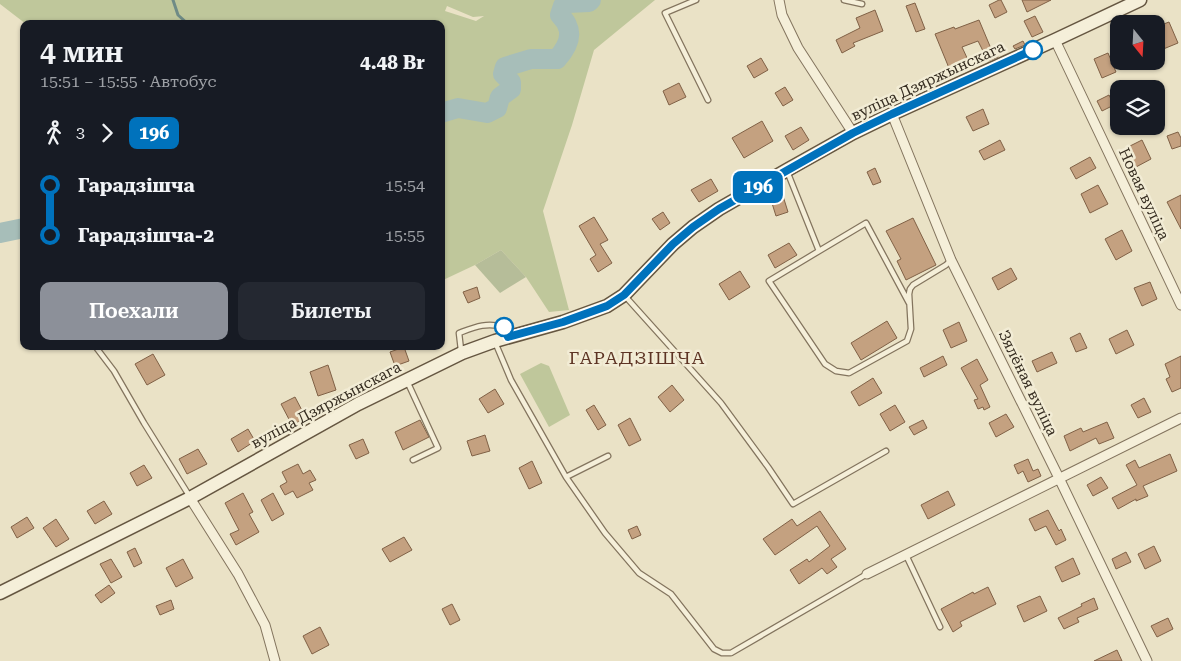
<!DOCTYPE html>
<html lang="ru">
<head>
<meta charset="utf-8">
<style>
	:root { --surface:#171b24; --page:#242831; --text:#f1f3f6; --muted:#9ea1a6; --accent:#8c9099 }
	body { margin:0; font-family:"Roboto Serif",serif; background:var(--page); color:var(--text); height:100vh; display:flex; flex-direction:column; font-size:19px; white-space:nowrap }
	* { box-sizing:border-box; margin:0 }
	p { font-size:16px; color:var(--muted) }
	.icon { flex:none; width:28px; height:28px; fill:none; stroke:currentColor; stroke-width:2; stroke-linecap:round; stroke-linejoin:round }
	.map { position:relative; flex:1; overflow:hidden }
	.details { position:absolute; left:20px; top:20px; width:425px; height:330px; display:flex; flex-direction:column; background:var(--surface); border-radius:10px; box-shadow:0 1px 4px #0004 }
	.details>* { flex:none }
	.badge { padding:0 10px; border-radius:8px; font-size:18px; line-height:32px }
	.needle { width:32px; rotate:162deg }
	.tools { position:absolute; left:1110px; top:15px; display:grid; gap:10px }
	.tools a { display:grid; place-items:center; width:55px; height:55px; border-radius:10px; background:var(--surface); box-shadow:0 1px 4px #0004; font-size:25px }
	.map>.badge { position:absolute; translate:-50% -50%; box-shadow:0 0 0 2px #fff }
	.legs { display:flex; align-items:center; gap:8px; height:55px; padding:0 20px; font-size:16px }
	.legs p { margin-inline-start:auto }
	.headline { display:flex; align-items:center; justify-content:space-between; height:85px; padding:0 20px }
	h1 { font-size:28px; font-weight:600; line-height:38px }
	.cta { display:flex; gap:10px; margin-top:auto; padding:10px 20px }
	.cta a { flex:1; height:58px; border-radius:10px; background:var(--accent); color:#fff; font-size:20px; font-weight:600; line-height:58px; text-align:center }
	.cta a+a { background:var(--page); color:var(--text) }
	ul { padding:0 20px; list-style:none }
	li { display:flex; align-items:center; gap:18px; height:50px; font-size:19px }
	li i { display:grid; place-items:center; width:8px; height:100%; margin:0 6px; background:currentColor }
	li i::after { content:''; width:12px; height:12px; margin:-6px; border:4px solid; border-radius:50%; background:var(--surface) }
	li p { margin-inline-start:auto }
	li:first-child i { background:linear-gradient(#0000 50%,currentColor 0) }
	li:last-child i { background:linear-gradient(currentColor 50%,#0000 0) }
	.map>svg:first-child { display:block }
	.green { fill:#bfc79b; fill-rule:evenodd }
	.cemetery { fill:#b6bd99 }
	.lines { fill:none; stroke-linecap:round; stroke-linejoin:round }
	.stream { stroke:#6f8b86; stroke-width:3 }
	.river { stroke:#a7beb9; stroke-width:20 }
	.building { fill:#c4a180; stroke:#806146 }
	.lane-casing { stroke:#83745e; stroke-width:7 }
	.street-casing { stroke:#83745e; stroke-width:11 }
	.secondary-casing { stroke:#655641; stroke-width:15 }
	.lane { stroke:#f5efd9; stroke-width:4.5 }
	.street { stroke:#f5efd9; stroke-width:9 }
	.secondary { stroke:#f5efd9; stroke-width:12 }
	.line-1-casing { stroke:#fff; stroke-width:11 }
	.line-1 { stroke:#0072bc; stroke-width:8 }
	.stop-1-dot { fill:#fff; stroke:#0072bc; stroke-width:2.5 }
	.labels { text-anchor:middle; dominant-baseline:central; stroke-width:5; stroke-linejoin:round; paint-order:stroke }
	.street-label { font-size:15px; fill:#352c20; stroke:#f2ecd5 }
	.quarter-label { font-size:18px; letter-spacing:1px; fill:#5d3424; stroke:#f2ecd5 }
</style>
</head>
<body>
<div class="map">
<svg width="1181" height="661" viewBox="0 0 1181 661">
	<rect width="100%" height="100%" fill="#eae2c6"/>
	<path class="green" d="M0,0h655l-61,50 -22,75 -29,86 26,99 -20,2 -23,-35 -25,-27 -26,15 -34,16v-257h-415l-26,-20zM447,6l26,11 11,-1 -8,5 -31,-10z
		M541,363l8,3 21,49 -21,12 -29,-53z"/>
	<path class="cemetery" d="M501,250l25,27 -26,16 -25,-28z"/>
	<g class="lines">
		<path class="stream" d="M173,0l5,15 10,9
			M566,0l2,3"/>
		<path class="river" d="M441,113l17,-5 29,5 10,-5 3,-11 11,-8v-7l-8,-8 2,-7 26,-8h26c8,-9 16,-22 10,-34 -1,-4 -5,-7 -7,-10l3,-9 5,-3 21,-1 2,-2
			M0,233l24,-5"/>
	</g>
	<path class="building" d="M999,0h2l6,12 -12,6 -6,-13z
		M1022,0h29l-24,12z
		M915,3l10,26 -9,3 -10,-26z
		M875,10l8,21 -30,12 2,3 -13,7 -6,-13 24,-12 -4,-10z
		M1035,16l8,16 -11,5 -8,-16z
		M979,20l13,31 2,-1 4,7 -10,4 -10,-20 -16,6 6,13 -19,8 -14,-34 19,-7 1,2z
		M1169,22l9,21 -22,9v-25z
		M1023,41l2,4 -10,4 -2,-3z
		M1108,53l8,19 -14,6 -8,-19z
		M761,58l7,12 -14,8 -7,-12z
		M679,83l7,14 -17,8 -6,-14z
		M785,87l8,13 -10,6 -8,-13z
		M1109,95l5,10 -12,6 -5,-10z
		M983,109l6,15 -16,7 -7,-14z
		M762,121l11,20 -29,17 -12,-20z
		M801,127l8,13 -16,10 -8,-14z
		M1178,132l3,6v8l-9,3 -5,-13z
		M1000,140l5,10 -21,10 -5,-9z
		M1142,140l9,19 -15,8 -10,-19z
		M1090,157l6,11 -20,11 -6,-11z
		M875,168l6,14 -8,3 -6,-13z
		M711,179l7,12 -19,11 -8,-12z
		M1098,185l10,19 -18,9 -9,-19z
		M1181,195v34l-14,-27z
		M783,196l5,16 -12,4 -5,-16z
		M663,212l7,11 -10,7 -8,-11z
		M594,217l14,23 -8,4 12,19 -14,9 -8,-13 6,-4 -17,-29z
		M913,218l23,47 -30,15 -9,-19 4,-2 -15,-28z
		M1122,230l10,21 -16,9 -11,-21z
		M789,243l8,12 -22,13 -7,-13z
		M1011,268l6,11 -19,11 -6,-12z
		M740,271l10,16 -21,13 -10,-16z
		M1150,282l7,17 -15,7 -8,-18z
		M477,287l3,11 -12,5 -5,-11z
		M887,321l10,17 -36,22 -10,-17z
		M959,322l8,19 -16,7 -8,-18z
		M1127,330l7,15 -18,9 -7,-15z
		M1080,333l7,15 -11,4 -6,-14z
		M404,347l5,14 -14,5 -5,-14z
		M1052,352l5,11 -20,9 -5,-11z
		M153,354l12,21 -18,10 -12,-21z
		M943,356l4,9 -23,12 -4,-9z
		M1181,356v32l-9,4 -6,-13 4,-2 -5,-13z
		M977,359l11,21 -8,5 10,22 -6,3 -1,-3 -5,2 -4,-9 4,-1 -17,-31z
		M328,365l8,25 -18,6 -8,-24z
		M873,378l9,15 -23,13 -8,-14z
		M672,385l12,15 -14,12 -12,-15z
		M495,389l9,15 -16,9 -9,-14z
		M295,397l11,21 -14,7 -11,-21z
		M1144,398l7,14 -13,6 -7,-13z
		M594,405l12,20 -8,5 -12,-20z
		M895,405l10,17 -15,9 -10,-17z
		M1006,414l8,13 -18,10 -7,-14z
		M630,418l11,22 -12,6 -11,-21z
		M420,420l9,17 -26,13 -8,-18z
		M923,420l4,8 -13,7 -5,-8z
		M1107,422l7,16 -15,6 -3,-6 -26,13 -6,-15 17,-8 2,4z
		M248,429l7,12 -17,11 -7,-13z
		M485,435l5,16 -18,5 -5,-15z
		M363,439l6,14 -13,6 -7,-14z
		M198,449l9,15 -20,10 -8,-15z
		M1170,454l7,17 -34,15 5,10 -12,5v-2l-18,10 -6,-11 25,-13 -11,-20 9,-5 4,8z
		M1028,459l5,12 5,-2 3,7 -13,6 -5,-11 -5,3 -4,-9z
		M532,461l10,22 -13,6 -10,-21z
		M298,464l5,10 7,-4 6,10 -7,3 4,7 -16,8 -4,-7 -8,4 -5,-9 7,-4 -5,-10z
		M144,465l8,13 -15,8 -7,-13z
		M1101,477l7,11 -15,8 -6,-11z
		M948,491l7,14 -27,14 -7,-14z
		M243,493l10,19 -4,2 10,18 -23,13 -6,-11 9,-4 -14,-27z
		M273,493l11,21 -12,7 -11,-21z
		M104,501l8,13 -17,10 -8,-13z
		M1048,510l11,21 2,-2 5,11 -10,5 -10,-19 -11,5 -6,-12z
		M820,511l26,38 -15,10 6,8 -10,7 -5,-6 -23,16 -9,-14 17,-11 2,3 21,-16 -13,-20 -42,29 -12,-16 29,-20 5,7z
		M27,517l7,11 -17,10 -6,-11z
		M56,519l13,20 -13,8 -13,-19z
		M637,526l4,9 -9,4 -4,-9z
		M404,537l8,13 -22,12 -8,-13z
		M1154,546l7,15 -16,8 -7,-15z
		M135,548l7,15 -8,4 -7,-15z
		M1126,552l5,10 -15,7 -4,-10z
		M1073,558l7,16 -18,8 -7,-15z
		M111,559l11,18 -11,6 -11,-19z
		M183,559l10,19 -17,9 -10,-19z
		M109,585l6,8 -14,10 -6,-8z
		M988,587l8,17 -36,18 2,4 -9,6 -12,-23 32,-17 1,2z
		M1040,596l7,15 -23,11 -7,-16z
		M1094,598l4,11 -21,9 2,4 -15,7 -6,-11 24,-12 -1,-2z
		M171,600l3,9 -14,6 -4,-9z
		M452,604l8,16 -10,5 -8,-16z
		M1168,618l5,11 -16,8 -6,-11z
		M320,627l9,18 -17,9 -9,-18z
		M1117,650l5,11h-28z"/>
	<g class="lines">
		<g class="lane-casing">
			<path id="lane" d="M696,0l-31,13 43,87
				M844,0l18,4
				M787,171l32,80 -50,30 56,83 11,7 13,2 58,-32 4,-12 -2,-35 1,-5 3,-4 33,-20 5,-5
				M819,251l47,-28 43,80
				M625,296l96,107 47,64 25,37 93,-53
				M495,342l16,38 55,97 39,56 34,40 32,21 43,55 8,4h9l136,-79
				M95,346l19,25 30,52 46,74
				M461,350l-2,-17c16,-6 27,-11 45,-6l4,9
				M407,381l31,67 -25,12
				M566,477l42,-21
				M906,555l34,72"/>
		</g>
		<g class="street-casing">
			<path id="street" d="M779,0l3,15 16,33 55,85
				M1055,40l126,265
				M892,114l59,146 108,218 88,183
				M190,498l48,76 27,51 10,36
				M867,574l314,-156"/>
		</g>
		<g class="secondary-casing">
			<path id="secondary" d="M0,593l190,-95 168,-94 104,-51 33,-12 68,-19 44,-16 17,-11 49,-51 20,-17 26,-18 68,-39 66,-37 39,-19 163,-74 85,-40"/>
		</g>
		<use href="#lane" class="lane"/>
		<use href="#street" class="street"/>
		<use href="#secondary" class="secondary"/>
	</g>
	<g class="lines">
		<g class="line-1-casing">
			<path id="line-1" d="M504,327l4,10 55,-15 44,-16 17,-11 49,-51 20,-17 26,-18 134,-76 39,-19 141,-64"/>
		</g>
		<use href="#line-1" class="line-1"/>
	</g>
	<g class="stop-1-dot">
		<circle cx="1033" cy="50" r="9"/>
		<circle cx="504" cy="327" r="9"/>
	</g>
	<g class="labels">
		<g class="street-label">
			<text transform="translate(928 81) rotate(-25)">вуліца Дзяржынскага</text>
			<text transform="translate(1144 194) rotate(65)">Новая вуліца</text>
			<text transform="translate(1028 383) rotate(64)">Зялёная вуліца</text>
			<text transform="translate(326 405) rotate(-28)">вуліца Дзяржынскага</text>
		</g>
		<g class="quarter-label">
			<text x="637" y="357">ГАРАДЗІШЧА</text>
		</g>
	</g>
</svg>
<div class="tools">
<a><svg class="needle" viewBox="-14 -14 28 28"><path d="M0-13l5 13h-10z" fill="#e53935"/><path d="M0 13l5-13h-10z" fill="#9ea1a6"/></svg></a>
<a><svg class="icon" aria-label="layers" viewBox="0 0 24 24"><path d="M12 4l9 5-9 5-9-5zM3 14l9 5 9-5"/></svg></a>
</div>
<b class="badge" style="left:758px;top:187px;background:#0072bc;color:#fff">196</b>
<section class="details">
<div class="headline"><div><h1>4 мин</h1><p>15:51 – 15:55 · Автобус</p></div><b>4.48 Br</b></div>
<div class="legs"><svg class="icon" aria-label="walk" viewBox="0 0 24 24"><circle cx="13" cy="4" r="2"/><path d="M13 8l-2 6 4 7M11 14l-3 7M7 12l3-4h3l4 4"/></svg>3<svg class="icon" aria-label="forward" viewBox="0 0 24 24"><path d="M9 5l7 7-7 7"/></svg><b class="badge" style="background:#0072bc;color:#fff">196</b></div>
<ul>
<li><i style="color:#0072bc"></i><b>Гарадзішча</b><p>15:54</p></li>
<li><i style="color:#0072bc"></i><b>Гарадзішча-2</b><p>15:55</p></li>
</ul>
<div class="cta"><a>Поехали</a><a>Билеты</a></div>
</section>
</div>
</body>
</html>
